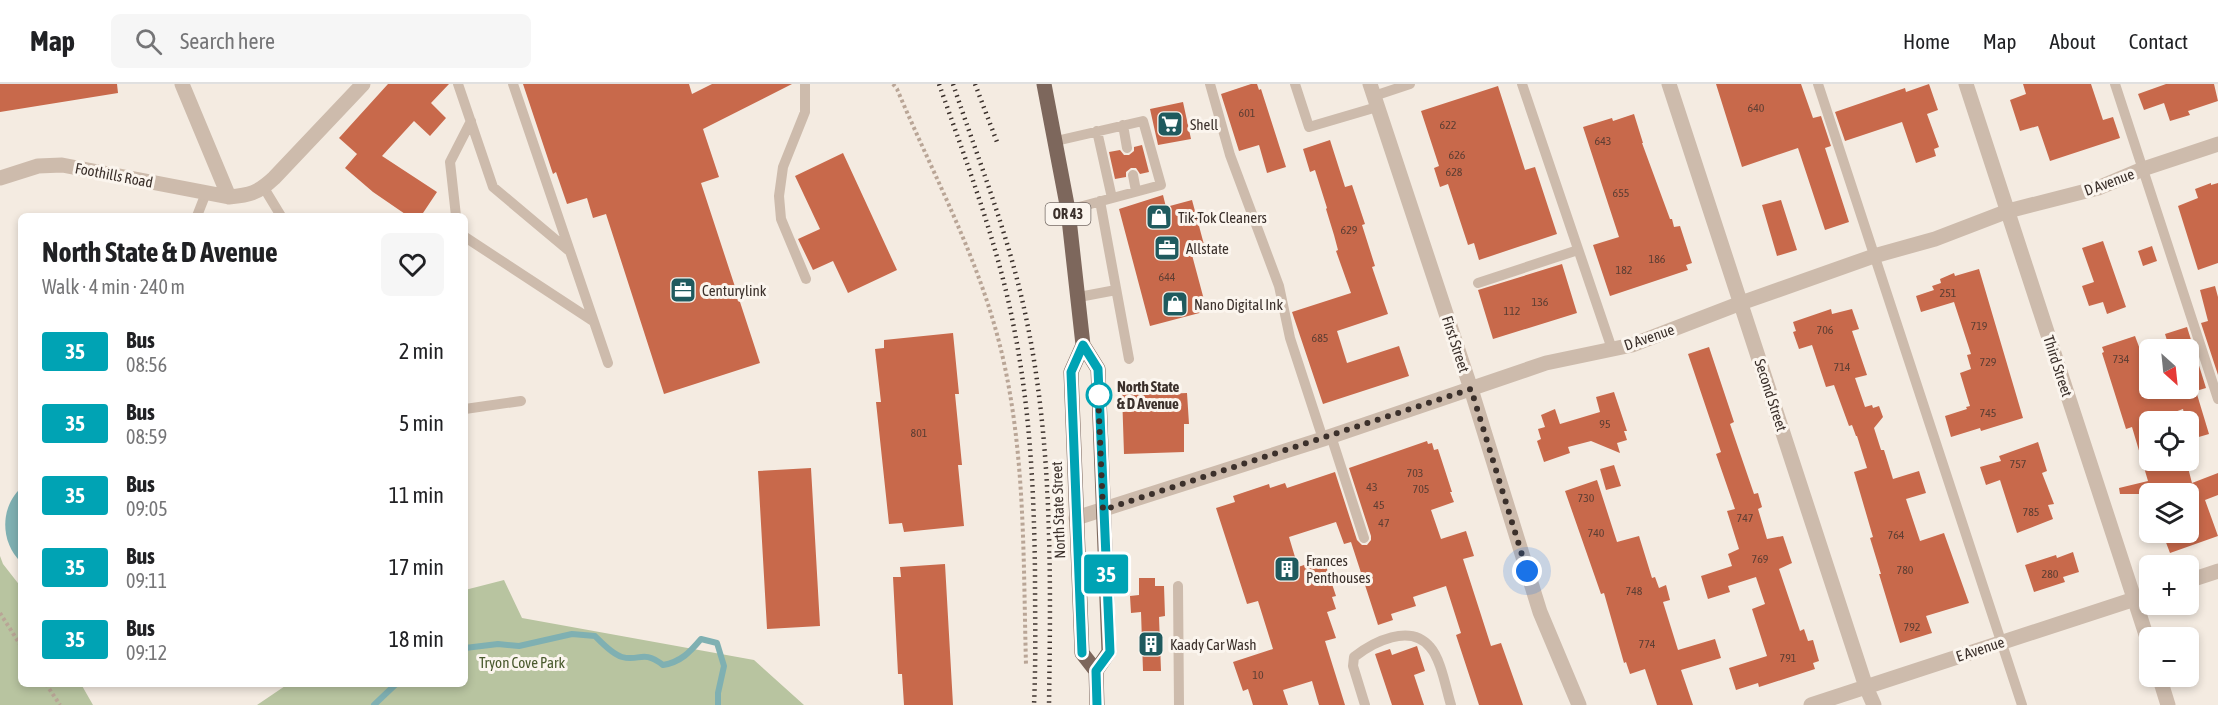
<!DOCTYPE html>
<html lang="en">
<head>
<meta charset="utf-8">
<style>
	:root { --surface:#fff; --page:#f6f6f6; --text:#202124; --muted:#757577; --line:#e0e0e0 }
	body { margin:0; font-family:"Asap Condensed",sans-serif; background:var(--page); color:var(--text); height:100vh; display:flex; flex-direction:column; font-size:22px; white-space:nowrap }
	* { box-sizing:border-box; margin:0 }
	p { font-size:20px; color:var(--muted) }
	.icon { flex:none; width:33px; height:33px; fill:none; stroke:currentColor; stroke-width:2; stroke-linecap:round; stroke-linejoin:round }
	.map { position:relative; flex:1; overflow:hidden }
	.sheet { position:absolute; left:18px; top:129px; width:450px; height:474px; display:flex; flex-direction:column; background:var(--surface); border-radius:9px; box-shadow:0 3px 9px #0003 }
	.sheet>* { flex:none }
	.badge { padding:0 12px; border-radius:4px; font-size:21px; line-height:39px }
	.needle { width:39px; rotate:153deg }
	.fabs { position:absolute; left:2139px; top:255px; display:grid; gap:12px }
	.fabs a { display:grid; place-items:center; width:60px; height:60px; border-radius:9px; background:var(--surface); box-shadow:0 3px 9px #0003; font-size:30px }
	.you { position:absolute; width:30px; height:30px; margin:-15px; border:4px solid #fff; border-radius:50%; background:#1a73e8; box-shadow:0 0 0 9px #1a73e833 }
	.map>.badge { position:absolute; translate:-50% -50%; box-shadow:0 0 0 3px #fff }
	.round { display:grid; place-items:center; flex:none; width:63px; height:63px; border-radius:9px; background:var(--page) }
	.head { display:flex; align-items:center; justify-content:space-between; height:102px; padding:0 24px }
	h1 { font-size:28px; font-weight:700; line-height:45px }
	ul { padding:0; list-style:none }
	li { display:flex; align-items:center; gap:18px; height:72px; padding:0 24px }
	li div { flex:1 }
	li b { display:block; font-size:22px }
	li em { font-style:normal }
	li .badge { min-width:66px; font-weight:700; text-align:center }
	header { display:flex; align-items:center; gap:36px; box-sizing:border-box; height:84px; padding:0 30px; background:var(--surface); border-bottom:2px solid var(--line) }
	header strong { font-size:28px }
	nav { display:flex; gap:33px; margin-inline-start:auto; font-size:21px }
	.search { width:420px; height:54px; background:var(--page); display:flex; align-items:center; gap:15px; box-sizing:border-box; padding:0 21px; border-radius:9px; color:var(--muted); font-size:22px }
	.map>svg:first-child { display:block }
	.green { fill:#b8c4a0 }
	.water { fill:#7fb0b2 }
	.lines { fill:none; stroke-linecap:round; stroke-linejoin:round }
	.stream { stroke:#7fb0b2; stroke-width:6 }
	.building { fill:#c8694b }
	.path { stroke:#b9a596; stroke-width:4; stroke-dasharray:3 3; stroke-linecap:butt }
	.service { stroke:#cdbbac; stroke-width:10 }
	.minor { stroke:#cdbbac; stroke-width:15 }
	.primary { stroke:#7d675c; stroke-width:15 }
	.rail { stroke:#3b302b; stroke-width:4.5; stroke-dasharray:1.5 4.5; stroke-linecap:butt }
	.line-casing { stroke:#fff; stroke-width:14 }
	.line { stroke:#00a3b4; stroke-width:9 }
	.walk { stroke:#3b302b; stroke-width:6; stroke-dasharray:0 10.8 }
	.stop-dot { fill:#fff; stroke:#00a3b4; stroke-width:3 }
	.labels { text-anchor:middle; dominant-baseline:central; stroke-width:6; stroke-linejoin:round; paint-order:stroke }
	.number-label { font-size:12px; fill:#5e3e33 }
	.shield { fill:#fbf5ee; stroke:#756b66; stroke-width:1.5 }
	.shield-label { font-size:14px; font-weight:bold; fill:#3b302b }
	.poi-label { font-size:15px; fill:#3b302b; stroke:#fbf5ee; text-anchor:start }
	.street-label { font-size:15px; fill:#3b302b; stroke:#fbf5ee }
	.stop-label { font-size:15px; font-weight:bold; fill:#3b302b; stroke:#fbf5ee; text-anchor:start }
	.park-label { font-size:15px; fill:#4a5a2e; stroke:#fbf5ee }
</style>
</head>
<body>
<header>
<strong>Map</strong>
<div class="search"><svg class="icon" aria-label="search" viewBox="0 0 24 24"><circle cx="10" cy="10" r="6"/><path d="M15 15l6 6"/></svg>Search here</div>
<nav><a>Home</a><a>Map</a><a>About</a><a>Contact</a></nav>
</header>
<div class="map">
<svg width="2218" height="621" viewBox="0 0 2218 621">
	<rect width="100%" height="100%" fill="#f4ebe1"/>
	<path class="green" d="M0,472l3,8 18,23v97h60l12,21h-93z
		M504,496l18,38 232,42 50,45h-547l31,-21h177v-94z"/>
	<path class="water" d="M21,404v74c-21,-20 -21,-55 0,-74z"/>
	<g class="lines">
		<path class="stream" d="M465,564l33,-4 21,2 53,-12 23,2c7,7 17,18 27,21 18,5 20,-8 41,8 18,-3 27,-13 38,-26l16,4 7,23 -6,27v12
			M374,621l22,-21"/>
	</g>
	<path class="building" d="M0,0h117l1,9 -118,19z
		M388,0h61l-18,19 15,15 -16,18 -16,-15 -32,35 55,36 -16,24h-13l-35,-24 -28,-24 12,-14 -18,-16z
		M523,0h166l3,10 20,-10h80l-89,45 16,48 -18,6 59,180 -96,31 -58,-180 -13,4 -6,-20 -20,6 -11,-32 -3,2z
		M1251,0h6l2,6 2,-1 25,78 -19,6 -8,-28 -20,6 -18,-57z
		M1716,0h85l12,34 8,-2 10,30 -6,2 24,74 -24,8 -27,-82 -56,19z
		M1929,0l9,26 -11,4 12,33 -5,2 2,7 -20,7 -14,-41 -57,19 -10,-29 70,-24 1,4z
		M2023,0h68l12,36 10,-3 7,21 -70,23 -12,-35 -18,5 -10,-31 16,-6z
		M2166,0h48l4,17 -30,10 2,4 -20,6 -6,-18 -20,7 -6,-16z
		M1498,2l27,84 10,-3 22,67 -78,26 -5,-17 -6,2 -20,-61 -8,3 -6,-19 5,-2 -18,-55z
		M1183,18l8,37 -33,6 -8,-36z
		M1634,30l9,29h-1l28,76h2l2,8 6,-1 12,37 -6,2 2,5 -78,26 -17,-51 26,-8 -36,-110 29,-9 1,3z
		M1330,56l15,47 7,-2 13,39 -3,1 13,41 -3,1 16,47 -51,17 10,32 52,-17 10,30 -86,28 -31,-92 59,-19 -15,-42 2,-1 -4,-15 -8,-26 1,-1 -12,-38 -5,2 -7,-23z
		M1142,61l7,27 -9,2 -4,-6h-5l-5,4v5l-11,2 -6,-27 11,-2 4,5h5l5,-4v-4z
		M843,69l54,117 -49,23 -15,-32 -20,9 -15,-31 22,-10 -25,-53z
		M2211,99v2l7,-2v80l-20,7 -20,-64 20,-8 -3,-9z
		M1163,111l3,12 26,-7 14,52 -14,3 15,56 -57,15 -31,-117z
		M1781,116l16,50 -20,6 -15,-51z
		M2103,157l23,66 -19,7 -4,-12 -14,4 -7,-20 12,-4 -12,-34z
		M2152,162l5,15 -14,5 -5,-15z
		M1562,180l15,49 -84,26 -15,-49z
		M1979,185l44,149 -42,13 -1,-3 -29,9 -6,-21 22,-7 -1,-2 4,-1 -10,-33 11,-4 -4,-14 4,-1 -17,-52 -33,10 -5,-16 18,-6 -2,-4 9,-3 -1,-4 14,-6 1,3z
		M2215,202l3,11v78l-17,-52 7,-2 -8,-31z
		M1831,225l1,5 20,-5 7,20 -7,2 15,44 -12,3 10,29 7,-2 1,3 6,-2 4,11 -9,11 7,22h3l9,29 26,-8 7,22 -20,6 14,42 24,-8 25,70 -43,13 6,17 -32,10 -21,-69h2l-11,-36 3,-1 -19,-65 13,-4 -10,-32h-1l-4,-11 -3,1 -15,-41 -8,2 -14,-42 -13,4 -6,-17 3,-1 -3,-9z
		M2187,243l19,61 -10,3 13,43 -17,5 -4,-17h-2l-3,-13 -33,12v39h36l6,23 26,-10v22l-13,5 13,36 -48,17 -8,-21h26v-38h-68l-1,-6 29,-7 -16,-54 -6,2 -24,-76 2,-1 -2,-5 33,-11 15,40v12h38v-38h-18l-5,-16z
		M953,249l6,61h-4l7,71h-4l6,61 -60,6 -2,-9 -13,1 -13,-122h5l-6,-53 9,-1v-8z
		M1709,263l25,75 -4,2 24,70 4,-1 4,14 -4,2 9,30 16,-3 9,27 -13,6 21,62 4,-2 4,12 5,-1 6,21 -6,2 2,6 -56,18 -1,-4 -22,7 -7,-22 38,-12 -15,-47 13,-5 -9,-27 -28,9 2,6 -22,7 -7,-23 31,-10 -4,-12 11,-5 -12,-38 8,-2 -19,-55 5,-2 -33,-98z
		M1162,307v3l25,-1 2,31h-5v28l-60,2 -2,-61z
		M1614,308l13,39h-3l3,9 -10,3 3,10 -29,-12 -23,6 2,6 -26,9 -7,-21 4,-2 -3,-10 7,-2 -4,-12 14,-6 5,15 40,-12 -4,-15z
		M1427,357l1,3 4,-1 2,7 4,-1 14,43h-2l4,10 -23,8 10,29 25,-8 8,25 -11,3 28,87 10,-3 22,62h-44l-23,-70 5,-2 -15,-47 -33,11 3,9 -25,8 2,6 -15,5 -27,-83 -7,2 -8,-22 -47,15 9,30 15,-5 1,4 11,-3 11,33 -4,1 4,12 -9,3 9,26 -11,3 20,64h-26l-7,-24 -29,9 5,15h-35l-5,-16 -5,2 -10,-29 40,-13 -15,-48 -11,3 -31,-96 19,-6 -2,-6 36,-12 1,4 15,-5 2,5 48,-16 22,68 5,5h5l4,-5v-4l-22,-68z
		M2038,358l9,29 -5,2 12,31 -6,1 5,14 -36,14 -17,-53 -14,5 -6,-18 21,-6 -2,-5z
		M1614,381l7,21 -15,4 -6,-21z
		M811,384l9,158 -53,3 -9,-158z
		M1597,396l20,62 22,-6 13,42 3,-1 4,11 7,-3 4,15 -7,2 15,48 37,-11 6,19 -40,12 12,35h-36l-12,-36 -15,5 -4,-12 -2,1 -20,-70 -3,1 -36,-103z
		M2073,468l6,20 -16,5 2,5 -31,10 -9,-27 31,-10 1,3z
		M945,480l8,141h-49l-2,-31h-4l-5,-97h8l-1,-10z
		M1139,494h16v8h9l1,30 -6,1 2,54h-18l-2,-59 -10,1 -1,-17 9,-1z
		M1417,562l8,25 -11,4 10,30h-32l-17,-51 15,-5 2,6z"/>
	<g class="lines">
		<path class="path" d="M893,0l4,5c35,83 78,162 101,249 28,106 25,218 28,327
			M0,529l21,33
			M46,600l14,21"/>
		<path class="service" d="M458,0l35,103 75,63
			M513,0l95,279
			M805,0v28l-22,55 -4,29 2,23 25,60
			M1210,0l20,71 49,131 11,52 33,101
			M1295,0l14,43 68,-20
			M1522,0l90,265
			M1818,0l204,621
			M2115,0l103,315
			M1374,12l36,-12
			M1123,41l4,23
			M1097,47l15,67
			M1056,57l87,-20 18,64 -93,25
			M1133,91l3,16
			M264,104l17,28
			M1100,117l29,158
			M197,132l9,-23
			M456,132l-6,-54 21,-41
			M465,153l128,84
			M1478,199l100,-33
			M1079,213l37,-7
			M465,325l56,-8
			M1331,352l33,102
			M1178,502l1,119
			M1365,621l-12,-39 1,-9c19,-15 56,-34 76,-10 11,12 16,42 21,58"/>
		<path class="minor" d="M182,0l47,113
			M1370,0l101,305 69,223 39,93
			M1669,0l197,603 8,18
			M1966,0l184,563
			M0,94l38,-12 24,-1 167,32c21,-2 29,-4 45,-19l89,-94
			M1076,434l247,-79 223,-76 86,-18 109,-42 133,-47 61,-17 73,-28 90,-23 45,-19 75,-25
			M2188,497l30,-10
			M2159,592l9,29
			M1811,621l339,-111"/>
		<path class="primary" d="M1044,0l24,126 15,135 15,24 11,283 -13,19
			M1083,261l-12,27 10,255 1,26 14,18 1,34"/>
		<path class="rail" d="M939,0c28,80 59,160 75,244 16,81 20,162 21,245 0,44 1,88 -1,132
			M953,0c22,66 48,132 65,199 35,136 33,283 31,422
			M975,0l22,58"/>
	</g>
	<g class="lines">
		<g class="line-casing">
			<path id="line" d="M1082,569l-11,-281 12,-27 15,24 12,283 -14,19 1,34"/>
		</g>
		<use href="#line" class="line"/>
		<path class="walk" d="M1099,311l-1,-3 5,118 368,-121 56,182"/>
	</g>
	<defs>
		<g id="supermarket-square" transform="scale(1.35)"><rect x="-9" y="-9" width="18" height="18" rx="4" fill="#1f5a5e" stroke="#fbf5ee"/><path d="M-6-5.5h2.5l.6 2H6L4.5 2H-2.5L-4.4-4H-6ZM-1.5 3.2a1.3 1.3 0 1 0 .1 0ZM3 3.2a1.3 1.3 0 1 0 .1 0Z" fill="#fff"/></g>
		<g id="shop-square" transform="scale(1.35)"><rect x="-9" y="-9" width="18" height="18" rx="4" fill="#1f5a5e" stroke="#fbf5ee"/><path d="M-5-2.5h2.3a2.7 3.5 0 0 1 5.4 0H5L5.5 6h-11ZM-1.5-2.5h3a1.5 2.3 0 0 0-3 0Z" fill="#fff"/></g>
		<g id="office-square" transform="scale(1.35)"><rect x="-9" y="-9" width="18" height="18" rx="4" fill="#1f5a5e" stroke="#fbf5ee"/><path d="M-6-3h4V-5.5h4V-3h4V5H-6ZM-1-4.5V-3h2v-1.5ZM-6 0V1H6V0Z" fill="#fff"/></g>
		<g id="building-square" transform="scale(1.35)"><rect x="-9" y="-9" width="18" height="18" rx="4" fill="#1f5a5e" stroke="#fbf5ee"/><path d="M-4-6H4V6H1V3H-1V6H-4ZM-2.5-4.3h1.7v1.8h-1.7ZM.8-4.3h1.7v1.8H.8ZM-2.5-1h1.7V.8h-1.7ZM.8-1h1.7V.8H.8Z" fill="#fff"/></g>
	</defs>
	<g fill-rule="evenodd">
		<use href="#supermarket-square" x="1170" y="40"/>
		<use href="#shop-square" x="1159" y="133"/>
		<use href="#office-square" x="1167" y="164"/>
		<use href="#office-square" x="683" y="206"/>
		<use href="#shop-square" x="1175" y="220"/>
		<use href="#building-square" x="1287" y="485"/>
		<use href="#building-square" x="1151" y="560"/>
	</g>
	<circle class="stop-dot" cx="1099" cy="311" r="12"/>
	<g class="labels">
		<g class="number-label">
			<text x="1756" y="24">640</text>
			<text x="1247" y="29">601</text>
			<text x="1448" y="41">622</text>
			<text x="1603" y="57">643</text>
			<text x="1457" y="71">626</text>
			<text x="1454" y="88">628</text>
			<text x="1621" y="109">655</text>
			<text x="1349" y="146">629</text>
			<text x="1657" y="175">186</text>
			<text x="1624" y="186">182</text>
			<text x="1167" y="193">644</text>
			<text x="1948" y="209">251</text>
			<text x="1540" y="218">136</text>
			<text x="1512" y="227">112</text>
			<text x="1979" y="242">719</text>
			<text x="1825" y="246">706</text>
			<text x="1320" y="254">685</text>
			<text x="2121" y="275">734</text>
			<text x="1988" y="278">729</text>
			<text x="1842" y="283">714</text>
			<text x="1988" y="329">745</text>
			<text x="1605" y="340">95</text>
			<text x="919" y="349">801</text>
			<text x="2018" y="380">757</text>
			<text x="1415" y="389">703</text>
			<text x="1372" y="403">43</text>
			<text x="1421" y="405">705</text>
			<text x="1586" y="414">730</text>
			<text x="1379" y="421">45</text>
			<text x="2031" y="428">785</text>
			<text x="1745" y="434">747</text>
			<text x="1384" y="439">47</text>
			<text x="1596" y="449">740</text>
			<text x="1896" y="451">764</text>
			<text x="1760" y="475">769</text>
			<text x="1905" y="486">780</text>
			<text x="2050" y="490">280</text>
			<text x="1634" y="507">748</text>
			<text x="1912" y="543">792</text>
			<text x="1647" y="560">774</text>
			<text x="1788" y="574">791</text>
			<text x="1258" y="591">10</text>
		</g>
		<rect class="shield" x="1045.5" y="119" width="45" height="22" rx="4.5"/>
		<g class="shield-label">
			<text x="1068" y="130">OR 43</text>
		</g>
		<g class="poi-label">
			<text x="1190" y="40">Shell</text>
			<text x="1178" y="133">Tik-Tok Cleaners</text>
			<text x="1186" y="164">Allstate</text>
			<text x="702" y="206">Centurylink</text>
			<text x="1194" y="220">Nano Digital Ink</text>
			<text x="1306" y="476">Frances<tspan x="1306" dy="17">Penthouses</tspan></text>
			<text x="1170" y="560">Kaady Car Wash</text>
		</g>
		<g class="street-label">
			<text transform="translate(114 91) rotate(11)">Foothills Road</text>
			<text transform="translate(2109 98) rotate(-20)">D Avenue</text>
			<text transform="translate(1649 253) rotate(-19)">D Avenue</text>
			<text transform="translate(1456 260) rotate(72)">First Street</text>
			<text transform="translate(2058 282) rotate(72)">Third Street</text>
			<text transform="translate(1771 311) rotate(72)">Second Street</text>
			<text transform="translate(1058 426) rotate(-92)">North State Street</text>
			<text transform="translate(1980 565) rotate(-18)">E Avenue</text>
		</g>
		<g class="stop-label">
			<text x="1117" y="302">North State<tspan x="1117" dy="17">&amp; D Avenue</tspan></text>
		</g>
		<g class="park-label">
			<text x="522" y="578">Tryon Cove Park</text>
		</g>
	</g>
</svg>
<div class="fabs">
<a><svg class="needle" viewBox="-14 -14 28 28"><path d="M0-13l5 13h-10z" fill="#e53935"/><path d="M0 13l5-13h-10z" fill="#757577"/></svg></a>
<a><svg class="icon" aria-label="locate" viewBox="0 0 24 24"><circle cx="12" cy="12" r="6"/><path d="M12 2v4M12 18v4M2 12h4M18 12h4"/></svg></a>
<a><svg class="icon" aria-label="layers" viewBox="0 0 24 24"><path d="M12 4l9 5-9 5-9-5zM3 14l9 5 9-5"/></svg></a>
<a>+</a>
<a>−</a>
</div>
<div class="you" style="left:1527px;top:487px"></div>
<b class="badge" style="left:1106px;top:490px;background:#00a3b4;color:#fff">35</b>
<section class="sheet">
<div class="head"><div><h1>North State &amp; D Avenue</h1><p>Walk · 4 min · 240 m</p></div><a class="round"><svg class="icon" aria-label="heart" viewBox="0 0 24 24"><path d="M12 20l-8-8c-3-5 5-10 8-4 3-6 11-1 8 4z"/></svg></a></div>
<ul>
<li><span class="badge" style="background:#00a3b4;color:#fff">35</span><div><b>Bus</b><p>08:56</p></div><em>2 min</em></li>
<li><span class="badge" style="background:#00a3b4;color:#fff">35</span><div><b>Bus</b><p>08:59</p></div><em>5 min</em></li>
<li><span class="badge" style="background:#00a3b4;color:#fff">35</span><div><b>Bus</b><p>09:05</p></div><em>11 min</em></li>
<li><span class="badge" style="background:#00a3b4;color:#fff">35</span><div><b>Bus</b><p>09:11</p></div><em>17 min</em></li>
<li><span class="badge" style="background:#00a3b4;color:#fff">35</span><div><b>Bus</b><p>09:12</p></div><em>18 min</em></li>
</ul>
</section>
</div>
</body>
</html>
